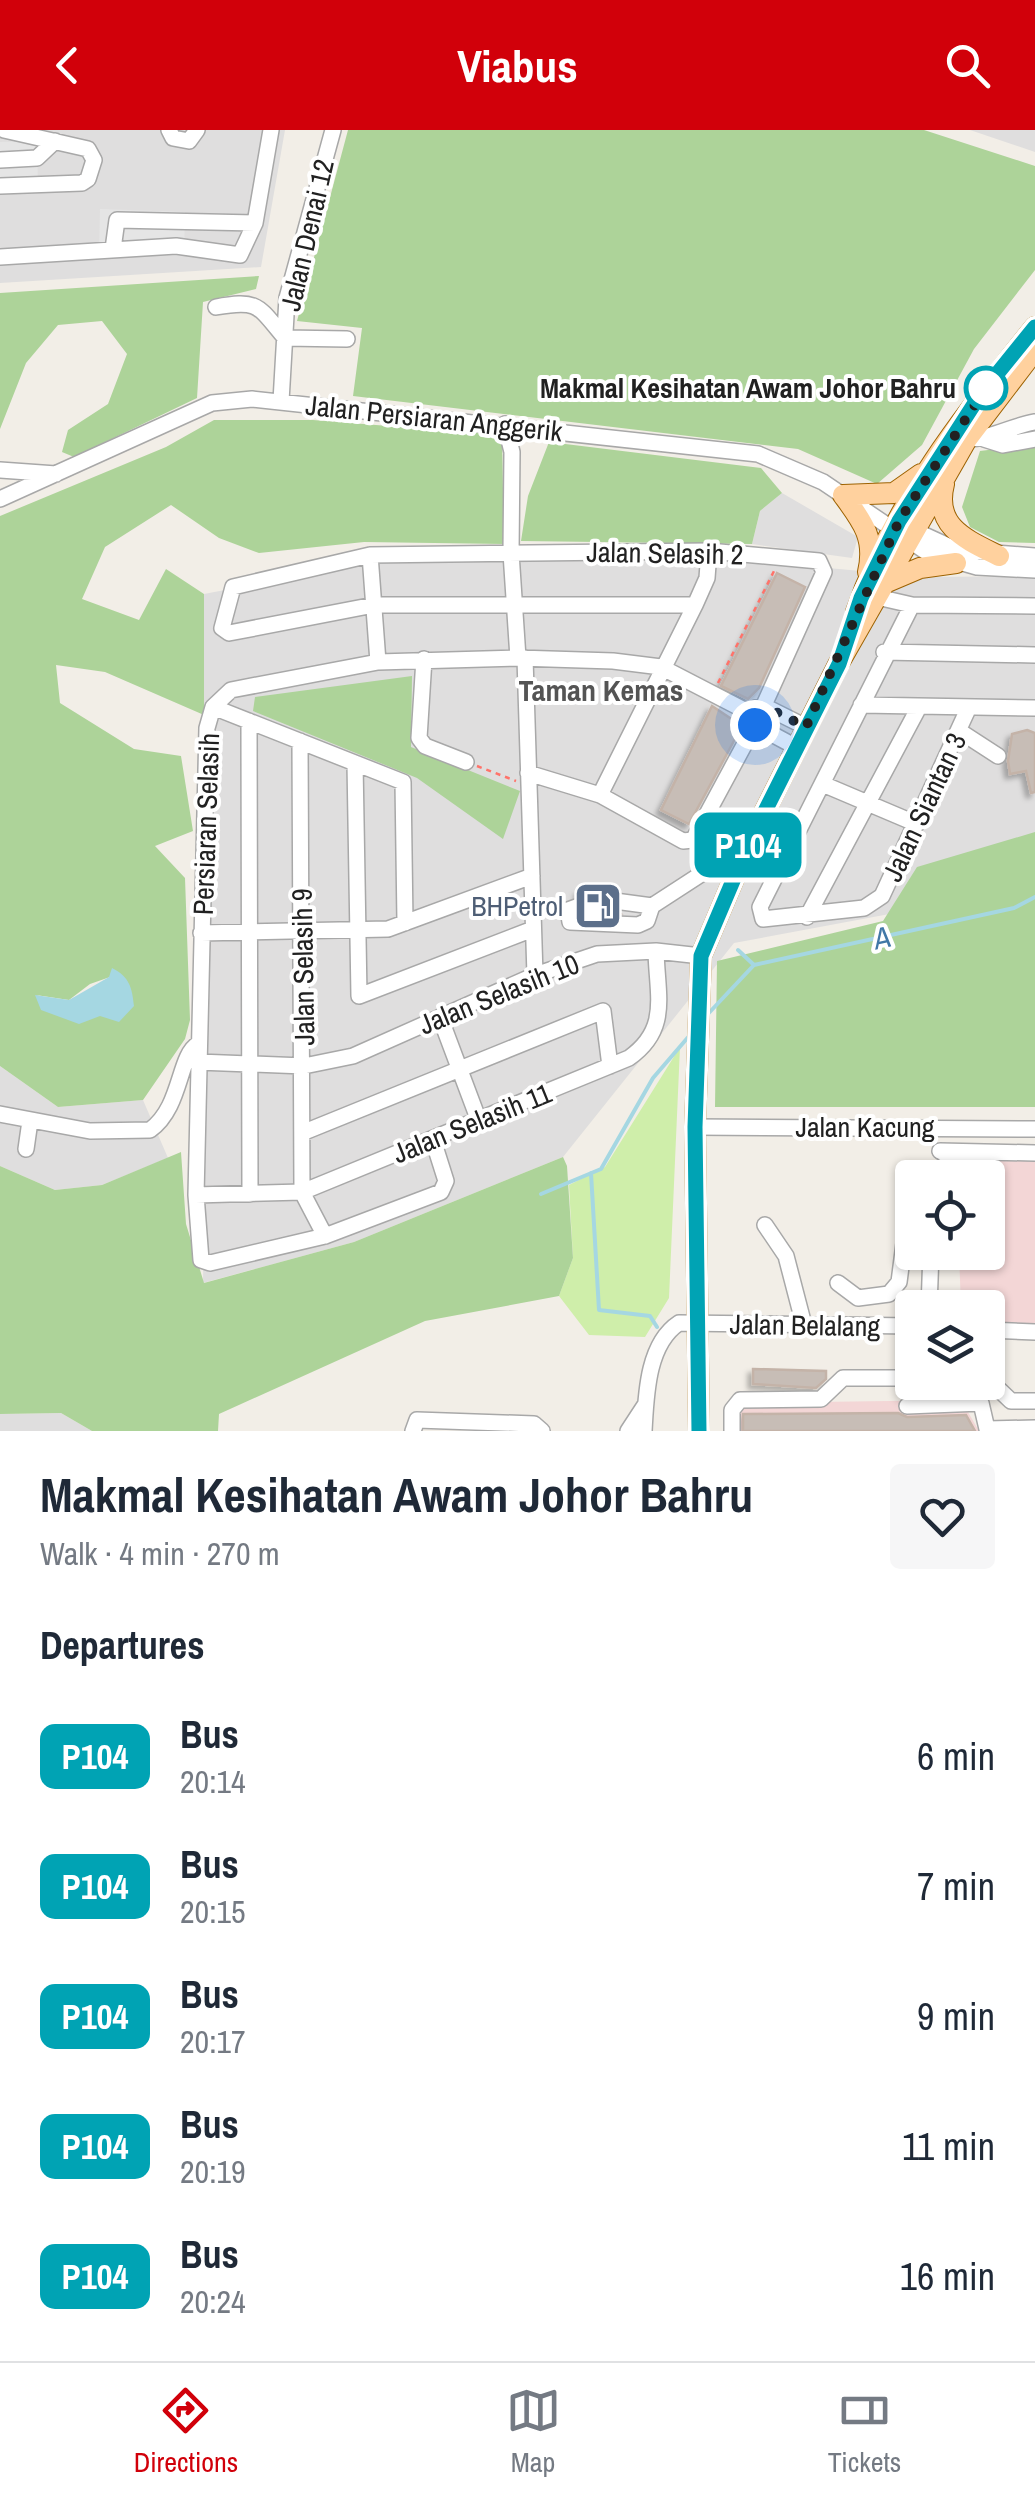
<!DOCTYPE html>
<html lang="en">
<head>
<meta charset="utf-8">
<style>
	:root { --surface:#fff; --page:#f6f6f7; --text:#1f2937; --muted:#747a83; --line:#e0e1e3; --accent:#d1000a }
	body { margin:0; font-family:"Archivo Narrow",sans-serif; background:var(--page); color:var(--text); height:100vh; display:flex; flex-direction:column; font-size:38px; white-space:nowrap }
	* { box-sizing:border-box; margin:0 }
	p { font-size:32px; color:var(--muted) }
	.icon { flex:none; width:55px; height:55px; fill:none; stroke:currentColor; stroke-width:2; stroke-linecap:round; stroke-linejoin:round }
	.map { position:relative; height:1301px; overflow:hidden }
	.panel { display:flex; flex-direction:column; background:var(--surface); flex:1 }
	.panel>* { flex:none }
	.badge { padding:0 20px; border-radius:15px; font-size:35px; line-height:65px }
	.controls { position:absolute; left:895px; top:1030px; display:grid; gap:20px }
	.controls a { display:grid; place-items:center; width:110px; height:110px; border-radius:10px; background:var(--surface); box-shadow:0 2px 8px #0004; font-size:50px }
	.you { position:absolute; width:50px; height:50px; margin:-25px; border:8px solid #fff; border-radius:50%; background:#1a73e8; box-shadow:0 0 0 15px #1a73e833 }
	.map>.badge { position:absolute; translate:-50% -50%; box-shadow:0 0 0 5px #fff }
	h2 { padding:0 40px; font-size:38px; line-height:90px }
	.round { display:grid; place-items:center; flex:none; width:105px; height:105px; border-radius:10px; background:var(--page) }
	.headline { display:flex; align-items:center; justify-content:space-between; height:170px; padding:0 40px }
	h1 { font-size:48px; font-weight:700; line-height:75px }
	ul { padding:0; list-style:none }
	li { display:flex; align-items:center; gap:30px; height:130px; padding:0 40px }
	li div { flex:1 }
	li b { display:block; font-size:38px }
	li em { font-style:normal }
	li .badge { min-width:110px; font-weight:700; text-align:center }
	header { display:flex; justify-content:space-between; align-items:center; height:130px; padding:0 40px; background:var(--accent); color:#fff; font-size:45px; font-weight:700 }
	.menu { display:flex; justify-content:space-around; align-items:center; height:140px; border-top:2px solid var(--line); background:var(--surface); font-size:28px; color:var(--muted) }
	.menu a { display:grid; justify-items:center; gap:5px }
	.menu .current { color:var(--accent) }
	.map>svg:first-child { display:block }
	.residential { fill:#dfdede }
	.commercial { fill:#f3d6d6 }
	.grass { fill:#cfeeaa }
	.forest { fill:#add399; fill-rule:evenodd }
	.parking { fill:#e5e5e5 }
	.water { fill:#a5d7e2 }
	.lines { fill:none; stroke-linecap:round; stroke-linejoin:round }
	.stream { stroke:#a5d7e2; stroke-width:4 }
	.building { fill:#c7bdb6; stroke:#c4b3a8; stroke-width:2.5; filter:url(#shadow) }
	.minor-tunnel { stroke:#c8c5bf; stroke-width:15; stroke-dasharray:15 8; stroke-linecap:butt }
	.minor-casing { stroke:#a8a8a8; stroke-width:18 }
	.major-casing { stroke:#9d6200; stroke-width:22 }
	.path { stroke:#ff736a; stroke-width:2.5; stroke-dasharray:5 5; stroke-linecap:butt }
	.minor { stroke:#fff; stroke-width:15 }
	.major { stroke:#ffd19e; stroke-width:20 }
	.line-casing { stroke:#fff; stroke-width:22 }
	.line { stroke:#00a3b4; stroke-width:15 }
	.walk { stroke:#212121; stroke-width:10; stroke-dasharray:0 18 }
	.stop-dot { fill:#fff; stroke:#00a3b4; stroke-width:5 }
	.labels { text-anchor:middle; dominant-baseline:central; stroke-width:8; stroke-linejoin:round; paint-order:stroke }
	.street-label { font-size:28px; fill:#212121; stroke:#fff }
	.stop-label { font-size:28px; font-weight:bold; fill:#212121; stroke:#fff; text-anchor:end }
	.service-label { font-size:28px; fill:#4e5e75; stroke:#fff; text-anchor:end }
	.neighbourhood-label { font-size:30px; font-weight:bold; fill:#545454; stroke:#fff }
	.water-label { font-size:30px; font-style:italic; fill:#4178a7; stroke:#fff }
</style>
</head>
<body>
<header><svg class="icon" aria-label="back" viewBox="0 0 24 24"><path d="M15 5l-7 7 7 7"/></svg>Viabus<svg class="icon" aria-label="search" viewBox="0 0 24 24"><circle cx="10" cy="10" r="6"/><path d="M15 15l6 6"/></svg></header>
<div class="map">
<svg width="1035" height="1301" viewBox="0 0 1035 1301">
	<defs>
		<filter id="shadow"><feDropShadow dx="-4.5" dy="4.5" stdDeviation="2.5" flood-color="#0004"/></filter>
	</defs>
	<rect width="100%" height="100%" fill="#f2eee7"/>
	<path class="residential" d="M0,0h285l-24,137 -261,16z
		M970,0h65v22z
		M782,363l76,44 -6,21 -100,-14 8,-33z
		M386,429l355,1 186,17 108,-1v289l-108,42 -193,36 -171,214 -209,85 -151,41 8,-533 -7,-35v-121z
		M0,936l58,41 85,-7 25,58 -66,27 -47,5 -55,-24z
		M61,1283l31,18h-92v-17z"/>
	<path class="commercial" d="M957,1025l78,1v172l-47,-3v-17l-27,-1 -2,-54 29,-1v-74l-30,-1z
		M961,1270l18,31h-244l6,-28z"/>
	<path class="grass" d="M680,917l-11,251 -24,39 -56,-2 -30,-39 14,-38 -4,-73 36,-18z"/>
	<path class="forest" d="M348,0h576l111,36v104l-61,79 -52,96 -45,39 -79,-35 -445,-53 9,-68 -65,-7z
		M259,146l-3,13 -53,13 -6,96 -123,59 -12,-5 6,-22 40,-26 19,-50 -25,-33 -44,4 -32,38 -26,66v-136z
		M214,290h99l189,15 2,109 -140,-2 -105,11 -40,-15 -48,-33 -66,42 -23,52 57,21 27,-51 38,25v121l-99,-43 -49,-7 4,38 74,46 47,7 12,75 -38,15 30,32 5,142 -5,19 -42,61 -85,7 -58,-41v-550l166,-69zM112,839l-12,47 -64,-21 33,5 21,-16 20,-7z
		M549,312l212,26 21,25 -22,18 -8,33 -231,-3 7,-45z
		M1035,314v99l-36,-1 -29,-15 -8,-20 18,-56z
		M412,546l-1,71 109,44 -17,48 -86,-61 -164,-67 2,-14z
		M1035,702v275h-320l2,-146 166,-40 34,-54z
		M181,1022l5,72 18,59 150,-41 209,-85 4,9 6,92 -14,38 -134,25 -206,93 -1,17h-126l-31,-18 -61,1v-248l55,24 47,-5z"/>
	<path class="parking" d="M37,11l1,47 -38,2v-48z
		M100,79l85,3 -1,44 -85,-2z"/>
	<path class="water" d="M112,838c18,9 20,20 22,38l-15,16 -19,-6 -21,8 -38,-14 -6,-15 34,5 40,-23z"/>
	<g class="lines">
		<path class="stream" d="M738,820l16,15
			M706,886l48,-51 260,-57 21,-11
			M591,1043l8,137 51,6 7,11
			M541,1064l60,-25 52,-91 37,-43"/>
	</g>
	<path class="building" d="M777,443l28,14 -46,101 -11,11 -27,-13z
		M712,576l30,20 -53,98 -28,-14z
		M1027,600l8,3v59l-4,1 -5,-22 -16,3 -2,-13 4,-27z
		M614,760l-8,5 -2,9 15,9 -30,-1v-11l-10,-6v-4z
		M753,1239l73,2v8l-10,9 -63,-4z
		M898,1283l9,4 59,-2 9,16h-232v-17z"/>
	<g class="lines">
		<path class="minor-tunnel" d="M579,776l36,-5"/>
		<g class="minor-casing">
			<path id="minor" d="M169,0l4,8 16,3 8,-11
				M0,30l37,-2 18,-17
				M0,56l82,-3 6,-4 6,-19 -6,-11 -84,-19
				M113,119l4,-29 138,3
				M0,127l176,-11 64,9 15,-32 16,-93
				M216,177c43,-8 42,-1 69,31l62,1
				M281,271l6,-103 46,-168
				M505,294l7,28 -1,101 7,105
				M967,309c24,0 44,-13 68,-17
				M984,309l19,6 32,-6
				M0,340l56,4
				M0,369l212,-96 40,-4 506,55 65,28 105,71 49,14 58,3
				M909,398l48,22 78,6
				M370,425l8,107
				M877,467l35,8 123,1
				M912,475l-152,302 3,12 101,-11 18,-12 87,-189
				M884,522l151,3
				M525,528l10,317
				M424,529l-5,79 6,8 41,16
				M861,575l174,3
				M213,577l190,75 2,141
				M755,578l9,-2 42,21
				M249,591l1,473
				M961,602l37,24
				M300,611l2,451 23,44
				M355,633l4,233 174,-67
				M528,643l72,22 83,46 10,-1 62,-115 69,-153 -5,-11 -110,-10 -339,4 -137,32 -11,41 7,5 145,-28h321
				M825,655l92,39
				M600,665l95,-190 12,-27 2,-27
				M615,771l37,5 97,-63
				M579,776l-11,4 2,12 68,3 9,-4 5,-15
				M807,787l112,-210
				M201,803l187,-4 144,-53
				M440,887l39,104
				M198,932l106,4 49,-10 182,-81 62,-21 59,-3 45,5
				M0,984l90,17 60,-1c32,-23 28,-74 48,-86
				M695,997l340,2
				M302,1003l301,-122 7,55
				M433,1010l13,41 -5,11 -116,44 -115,27 -9,-3 -5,-65 11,-467 6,-21 18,-17 147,-28 140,-4 95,3 48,6 85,44 9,14 41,22
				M26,1019l4,-28
				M940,1021l95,2
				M940,1021l15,9v18
				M196,1065l106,-3 327,-134c41,-29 28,-62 27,-107
				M765,1095l21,31 18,69
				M957,1122v6
				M838,1153l20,15 31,-4 10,-12 6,-46
				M929,1178l2,-56
				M988,1200l47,2
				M908,1248l4,-49
				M988,1249l23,22h24
				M907,1276l74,-3 6,26 48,-1
				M413,1301l4,-11 117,4 8,7
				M628,1301l17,-26
				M644,1301c2,-35 3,-87 35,-108l233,3
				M732,1301v-21l8,-10 81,-1 22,-21h69"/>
		</g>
		<g class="major-casing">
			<path id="major" d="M944,354c-11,43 23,56 55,72
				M843,365c19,26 33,43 25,77
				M843,365l51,-2 27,-19
				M887,452l33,-14 36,-5
				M856,482c36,-105 110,-200 179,-285
				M699,1301l-4,-304 6,-171 48,-113 90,-180 128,-224 68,-89"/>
		</g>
		<path class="path" d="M718,553l57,-114
			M477,636l39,15"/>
		<use href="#minor" class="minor"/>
		<use href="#major" class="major"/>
	</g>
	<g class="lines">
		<g class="line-casing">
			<path id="line" d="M699,1301l-4,-304 6,-171 48,-113 90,-179 22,-66 38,-77 81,-126 55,-68"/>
		</g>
		<use href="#line" class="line"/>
		<path class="walk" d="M755,595l9,-19 42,21 93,-206 87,-133"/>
	</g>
	<defs>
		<g id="fuel-square" transform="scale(2.5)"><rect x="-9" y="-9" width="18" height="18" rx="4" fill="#5c6f8a" stroke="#fff"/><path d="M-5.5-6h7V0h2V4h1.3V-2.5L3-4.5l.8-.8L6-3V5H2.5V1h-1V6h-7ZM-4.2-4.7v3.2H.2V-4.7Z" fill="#fff"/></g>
	</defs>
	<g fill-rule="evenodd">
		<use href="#fuel-square" x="598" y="776"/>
	</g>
	<circle class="stop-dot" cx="986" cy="258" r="20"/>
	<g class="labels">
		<g class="street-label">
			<text transform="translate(307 105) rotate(-77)">Jalan Denai 12</text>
			<text transform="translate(434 288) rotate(6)">Jalan Persiaran Anggerik</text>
			<text transform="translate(665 423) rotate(1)">Jalan Selasih 2</text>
			<text transform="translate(924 677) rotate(-65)">Jalan Siantan 3</text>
			<text transform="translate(206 694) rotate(-88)">Persiaran Selasih</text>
			<text transform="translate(303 837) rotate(-91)">Jalan Selasih 9</text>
			<text transform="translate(499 864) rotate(-22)">Jalan Selasih 10</text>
			<text transform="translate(472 993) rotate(-22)">Jalan Selasih 11</text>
			<text x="865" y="997">Jalan Kacung</text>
			<text transform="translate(805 1195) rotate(1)">Jalan Belalang</text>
		</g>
		<g class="stop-label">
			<text x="956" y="258">Makmal Kesihatan Awam Johor Bahru</text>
		</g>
		<g class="service-label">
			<text x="563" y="776">BHPetrol</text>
		</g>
		<g class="neighbourhood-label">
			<text x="601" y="560">Taman Kemas</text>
		</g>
		<g class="water-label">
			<text transform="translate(882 807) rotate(-12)">A</text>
		</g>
	</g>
</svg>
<div class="controls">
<a><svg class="icon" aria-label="locate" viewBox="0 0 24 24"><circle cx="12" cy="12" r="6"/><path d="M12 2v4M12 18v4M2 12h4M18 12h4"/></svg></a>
<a><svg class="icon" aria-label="layers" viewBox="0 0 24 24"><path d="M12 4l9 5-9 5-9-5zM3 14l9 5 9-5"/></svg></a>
</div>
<div class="you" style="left:755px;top:595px"></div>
<b class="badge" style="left:748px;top:715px;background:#00a3b4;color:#fff">P104</b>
</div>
<section class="panel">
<div class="headline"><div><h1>Makmal Kesihatan Awam Johor Bahru</h1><p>Walk · 4 min · 270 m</p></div><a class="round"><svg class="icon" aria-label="heart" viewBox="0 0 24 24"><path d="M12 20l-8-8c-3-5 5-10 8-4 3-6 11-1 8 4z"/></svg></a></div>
<h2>Departures</h2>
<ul>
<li><span class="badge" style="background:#00a3b4;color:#fff">P104</span><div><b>Bus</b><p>20:14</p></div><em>6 min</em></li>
<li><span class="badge" style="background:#00a3b4;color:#fff">P104</span><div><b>Bus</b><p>20:15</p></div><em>7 min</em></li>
<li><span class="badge" style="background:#00a3b4;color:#fff">P104</span><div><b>Bus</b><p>20:17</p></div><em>9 min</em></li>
<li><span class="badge" style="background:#00a3b4;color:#fff">P104</span><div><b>Bus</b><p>20:19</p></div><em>11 min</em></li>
<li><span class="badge" style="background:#00a3b4;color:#fff">P104</span><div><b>Bus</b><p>20:24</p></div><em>16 min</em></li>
</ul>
</section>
<nav class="menu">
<a class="current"><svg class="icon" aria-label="directions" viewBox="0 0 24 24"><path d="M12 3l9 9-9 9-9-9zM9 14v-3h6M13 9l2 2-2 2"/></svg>Directions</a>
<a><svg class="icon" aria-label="map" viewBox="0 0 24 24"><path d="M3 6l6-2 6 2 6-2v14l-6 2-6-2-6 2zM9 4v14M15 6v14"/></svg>Map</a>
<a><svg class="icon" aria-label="tickets" viewBox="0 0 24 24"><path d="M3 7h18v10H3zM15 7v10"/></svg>Tickets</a>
</nav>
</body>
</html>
